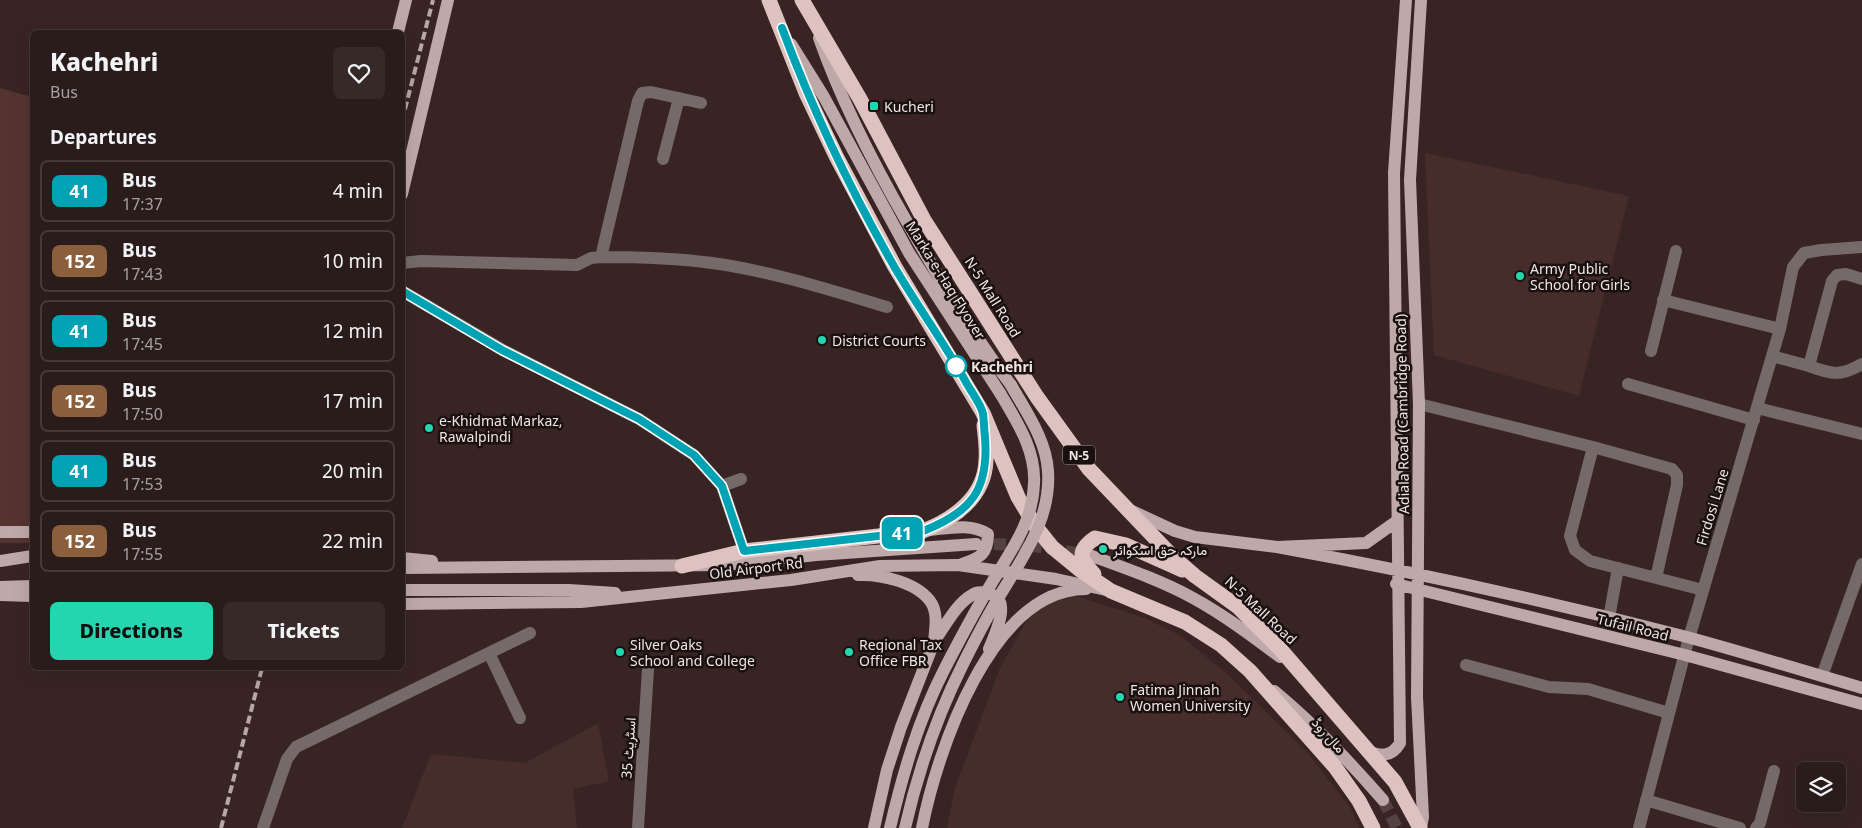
<!DOCTYPE html>
<html lang="en">
<head>
<meta charset="utf-8">
<style>
	:root { --surface:#2a1c1a; --page:#362927; --text:#f1f3f6; --muted:#a5a1a2; --line:#463a39; --accent:#24d5af }
	body { margin:0; font-family:"Noto Sans",Vazirmatn,sans-serif; background:var(--page); color:var(--text); height:100vh; display:flex; flex-direction:column; font-size:19px; white-space:nowrap }
	* { box-sizing:border-box; margin:0 }
	p { font-size:16px; color:var(--muted) }
	.icon { flex:none; width:28px; height:28px; fill:none; stroke:currentColor; stroke-width:2; stroke-linecap:round; stroke-linejoin:round }
	.map { position:relative; flex:1; overflow:hidden }
	.sheet { position:absolute; left:30px; top:30px; width:375px; height:640px; display:flex; flex-direction:column; background:var(--surface); border-radius:8px; box-shadow:0 5px 20px #0002,0 0 0 1px var(--line) }
	.sheet>* { flex:none }
	.badge { padding:0 10px; border-radius:8px; font-size:18px; line-height:32px }
	.fabs { position:absolute; left:1796px; top:762px; display:grid; gap:10px }
	.fabs a { display:grid; place-items:center; width:50px; height:50px; border-radius:8px; background:var(--surface); box-shadow:0 5px 20px #0002,0 0 0 1px var(--line); font-size:25px }
	.map>.badge { position:absolute; translate:-50% -50%; box-shadow:0 0 0 2px #fff }
	h2 { padding:0 20px; font-size:19px; line-height:45px }
	.round { display:grid; place-items:center; flex:none; width:52px; height:52px; border-radius:8px; background:var(--page) }
	.headline { display:flex; align-items:center; justify-content:space-between; height:85px; padding:0 20px }
	h1 { font-size:24px; font-weight:800; line-height:38px }
	.action { display:flex; gap:10px; margin-top:auto; padding:10px 20px }
	.action a { flex:1; height:58px; border-radius:8px; background:var(--accent); color:#111; font-size:20px; font-weight:800; line-height:58px; text-align:center }
	.action a+a { background:var(--page); color:var(--text) }
	ul { padding:0; list-style:none }
	li { display:flex; align-items:center; gap:15px; height:62px; margin:0 10px 8px; padding:0 10px; border:2px solid var(--line); border-radius:8px }
	li div { flex:1 }
	li b { display:block; font-size:19px }
	li em { font-style:normal }
	li .badge { min-width:55px; font-weight:700; text-align:center }
	.map>svg:first-child { display:block }
	.built { fill:#462d2c }
	.green { fill:#553331 }
	.lines { fill:none; stroke-linecap:round; stroke-linejoin:round }
	.major-tunnel { stroke:#544240; stroke-width:12; stroke-dasharray:12 6; stroke-linecap:butt }
	.minor { stroke:#756a69; stroke-width:12 }
	.major { stroke:#bfa9a8; stroke-width:12 }
	.highway { stroke:#ddc2c0; stroke-width:15 }
	.rail { stroke:#b7a7a6; stroke-width:4; stroke-dasharray:8 4; stroke-linecap:butt }
	.major-bridge { stroke:#bfa9a8; stroke-width:12 }
	.line-casing { stroke:#fff; stroke-width:11 }
	.line { stroke:#00a3b4; stroke-width:8 }
	.poi-dot { fill:#24d5af; stroke:#191010; stroke-width:2 }
	.stop-dot { fill:#fff; stroke:#00a3b4; stroke-width:2.5 }
	.labels { text-anchor:middle; dominant-baseline:central; stroke-width:5; stroke-linejoin:round; paint-order:stroke }
	.shield { fill:#191010; stroke:#b1a4a4; stroke-width:1 }
	.shield-label { font-size:12px; font-weight:bold; fill:#f2e4e3 }
	.poi-label { font-size:14px; fill:#f2e4e3; stroke:#191010; text-anchor:start }
	.street-label { font-size:14px; fill:#f2e4e3; stroke:#191010 }
	.stop-label { font-size:14px; font-weight:bold; fill:#f2e4e3; stroke:#191010; text-anchor:start }
</style>
</head>
<body>
<div class="map">
<svg width="1862" height="828" viewBox="0 0 1862 828">
	<rect width="100%" height="100%" fill="#382523"/>
	<path class="built" d="M1425,153l204,43 -50,200 -145,-41z
		M1073,595l72,23 36,18 45,37 80,78 44,56 9,21h-412l8,-40 45,-120 38,-67z
		M598,723l11,58 -36,8 4,39h-175l29,-74 94,9z"/>
	<path class="green" d="M0,88l32,9v446h-32z"/>
	<g class="lines">
		<path class="major-tunnel" d="M976,544l52,1 61,10
			M1383,800l14,28"/>
		<path class="minor" d="M663,159l16,-61
			M601,257l37,-156 4,-8 9,-1 50,11
			M402,263l19,-2 156,4 14,-7 10,-1c37,0 74,1 111,6 59,8 118,27 175,44
			M402,291l101,59 136,69 55,36 28,31 22,65
			M1663,300l117,29
			M1651,351l25,-100
			M1772,356l37,10 23,-85 5,-6 9,-1 16,5
			M1809,366c22,8 31,11 53,-2
			M1628,384l126,36
			M1419,404l174,43
			M1757,408l105,26
			M722,486l19,-7
			M1656,578l21,-93v-10l-5,-6 -79,-22 -23,89 5,14 15,11 113,29
			M1609,618l9,-50
			M489,653l31,65
			M1466,665l83,22 39,2 81,24
			M1822,676l40,-112
			M1646,800l94,28
			M263,828l24,-69 9,-12 234,-114
			M638,828l10,-159
			M1639,828l48,-183 93,-316 13,-62 11,-14 17,-3 41,-3
			M1756,828l4,-5 14,-52"/>
		<path class="major" d="M398,32l8,-32
			M819,38c23,65 54,125 88,184 32,57 65,111 104,163
			M791,44l33,53 85,156 91,140
			M402,194l46,-194
			M1132,511l43,20 20,6 82,10 89,-4 31,-22
			M930,530c20,-2 40,-7 58,4 0,20 -8,24 -26,30
			M0,532h32
			M1277,547c138,25 275,55 410,90 59,16 117,34 175,51
			M1089,555c36,13 71,25 104,43 31,17 59,38 87,59
			M402,558l30,3
			M0,561l32,-5
			M402,568l324,-3 90,-10 160,-11
			M858,575c22,-1 61,7 74,29 6,11 3,26 2,38l-33,85 -14,43 -13,58
			M1396,584l289,71 177,49
			M0,587l32,-1
			M402,590h167l46,3
			M0,595l32,1
			M402,604l179,-2 210,-22 89,-14 78,-1 98,14 50,11
			M935,640c11,-15 21,-36 37,-45 5,-4 12,-3 18,-1 23,6 4,42 -1,55
			M1274,691c40,33 75,70 109,109
			M1367,750c13,7 25,7 33,-7l-6,-570 12,-173
			M922,828c15,-76 69,-239 164,-239
			M1421,828l2,-11 -6,-120 2,-293 -9,-224 11,-180"/>
		<path class="highway" d="M769,0l37,93 30,63 59,111 88,146 35,84 18,30 16,20 28,23 31,21 74,31 36,23 29,26 85,96 24,34 14,27
			M802,0l58,99 64,121 113,177 52,72 84,88 22,19 43,31 43,43 114,132 25,46
			M682,566l62,-15 179,-20c31,-12 62,-34 63,-71 1,-11 -1,-24 -2,-35
			M1094,574c-14,-15 -18,-23 1,-36l31,7 56,25"/>
		<path class="rail" d="M402,121l31,-121
			M221,828l41,-160"/>
		<path class="major-bridge" d="M890,828c13,-55 28,-107 54,-158 17,-33 35,-67 55,-99 17,-28 34,-53 35,-87 2,-34 -17,-62 -34,-91
			M905,828c13,-57 32,-112 58,-164 13,-26 27,-53 42,-77 22,-36 46,-71 43,-116 -2,-32 -22,-59 -37,-86"/>
	</g>
	<g class="lines">
		<g class="line-casing">
			<path id="line" d="M402,291l100,59 137,69 55,36 28,31 22,65 179,-20c49,-19 66,-42 62,-94 -1,-8 -1,-16 -2,-23 -2,-10 -11,-21 -16,-30 -22,-40 -49,-77 -72,-116 -44,-77 -82,-157 -113,-240"/>
		</g>
		<use href="#line" class="line"/>
	</g>
	<g class="poi-dot">
		<rect x="869" y="101" width="10" height="10" rx="2.5"/>
		<circle cx="1520" cy="276" r="5"/>
		<circle cx="822" cy="340" r="5"/>
		<circle cx="429" cy="428" r="5"/>
		<circle cx="1103" cy="549" r="5"/>
		<circle cx="620" cy="652" r="5"/>
		<circle cx="849" cy="652" r="5"/>
		<circle cx="1120" cy="697" r="5"/>
	</g>
	<circle class="stop-dot" cx="956" cy="366" r="10"/>
	<g class="labels">
		<rect class="shield" x="1063" y="445.5" width="32" height="19" rx="4"/>
		<g class="shield-label">
			<text x="1079" y="455">N-5</text>
		</g>
		<g class="poi-label">
			<text x="884" y="106">Kucheri</text>
			<text x="1530" y="268">Army Public<tspan x="1530" dy="16">School for Girls</tspan></text>
			<text x="832" y="340">District Courts</text>
			<text x="439" y="420">e-Khidmat Markaz,<tspan x="439" dy="16">Rawalpindi</tspan></text>
			<text x="1113" y="549">مارکہ حق اسکوائر</text>
			<text x="630" y="644">Silver Oaks<tspan x="630" dy="16">School and College</tspan></text>
			<text x="859" y="644">Regional Tax<tspan x="859" dy="16">Office FBR</tspan></text>
			<text x="1130" y="689">Fatima Jinnah<tspan x="1130" dy="16">Women University</tspan></text>
		</g>
		<g class="street-label">
			<text transform="translate(946 280) rotate(58)">Marka-e-Haq Flyover</text>
			<text transform="translate(993 297) rotate(58)">N-5 Mall Road</text>
			<text transform="translate(1402 414) rotate(-91)">Adiala Road (Cambridge Road)</text>
			<text transform="translate(1712 507) rotate(-73)">Firdosi Lane</text>
			<text transform="translate(756 568) rotate(-7)">Old Airport Rd</text>
			<text transform="translate(1261 610) rotate(43)">N-5 Mall Road</text>
			<text transform="translate(1633 627) rotate(14)">Tufail Road</text>
			<text transform="translate(1329 735) rotate(48)">مال روڈ</text>
			<text transform="translate(628 748) rotate(-86)">اسٹریٹ 35</text>
		</g>
		<g class="stop-label">
			<text x="971" y="366">Kachehri</text>
		</g>
	</g>
</svg>
<div class="fabs">
<a><svg class="icon" aria-label="layers" viewBox="0 0 24 24"><path d="M12 4l9 5-9 5-9-5zM3 14l9 5 9-5"/></svg></a>
</div>
<b class="badge" style="left:902px;top:533px;background:#00a3b4;color:#fff">41</b>
<section class="sheet">
<div class="headline"><div><h1>Kachehri</h1><p>Bus</p></div><a class="round"><svg class="icon" aria-label="heart" viewBox="0 0 24 24"><path d="M12 20l-8-8c-3-5 5-10 8-4 3-6 11-1 8 4z"/></svg></a></div>
<h2>Departures</h2>
<ul>
<li><span class="badge" style="background:#00a3b4;color:#fff">41</span><div><b>Bus</b><p>17:37</p></div><em>4 min</em></li>
<li><span class="badge" style="background:#8b5e3c;color:#fff">152</span><div><b>Bus</b><p>17:43</p></div><em>10 min</em></li>
<li><span class="badge" style="background:#00a3b4;color:#fff">41</span><div><b>Bus</b><p>17:45</p></div><em>12 min</em></li>
<li><span class="badge" style="background:#8b5e3c;color:#fff">152</span><div><b>Bus</b><p>17:50</p></div><em>17 min</em></li>
<li><span class="badge" style="background:#00a3b4;color:#fff">41</span><div><b>Bus</b><p>17:53</p></div><em>20 min</em></li>
<li><span class="badge" style="background:#8b5e3c;color:#fff">152</span><div><b>Bus</b><p>17:55</p></div><em>22 min</em></li>
</ul>
<div class="action"><a>Directions</a><a>Tickets</a></div>
</section>
</div>
</body>
</html>
